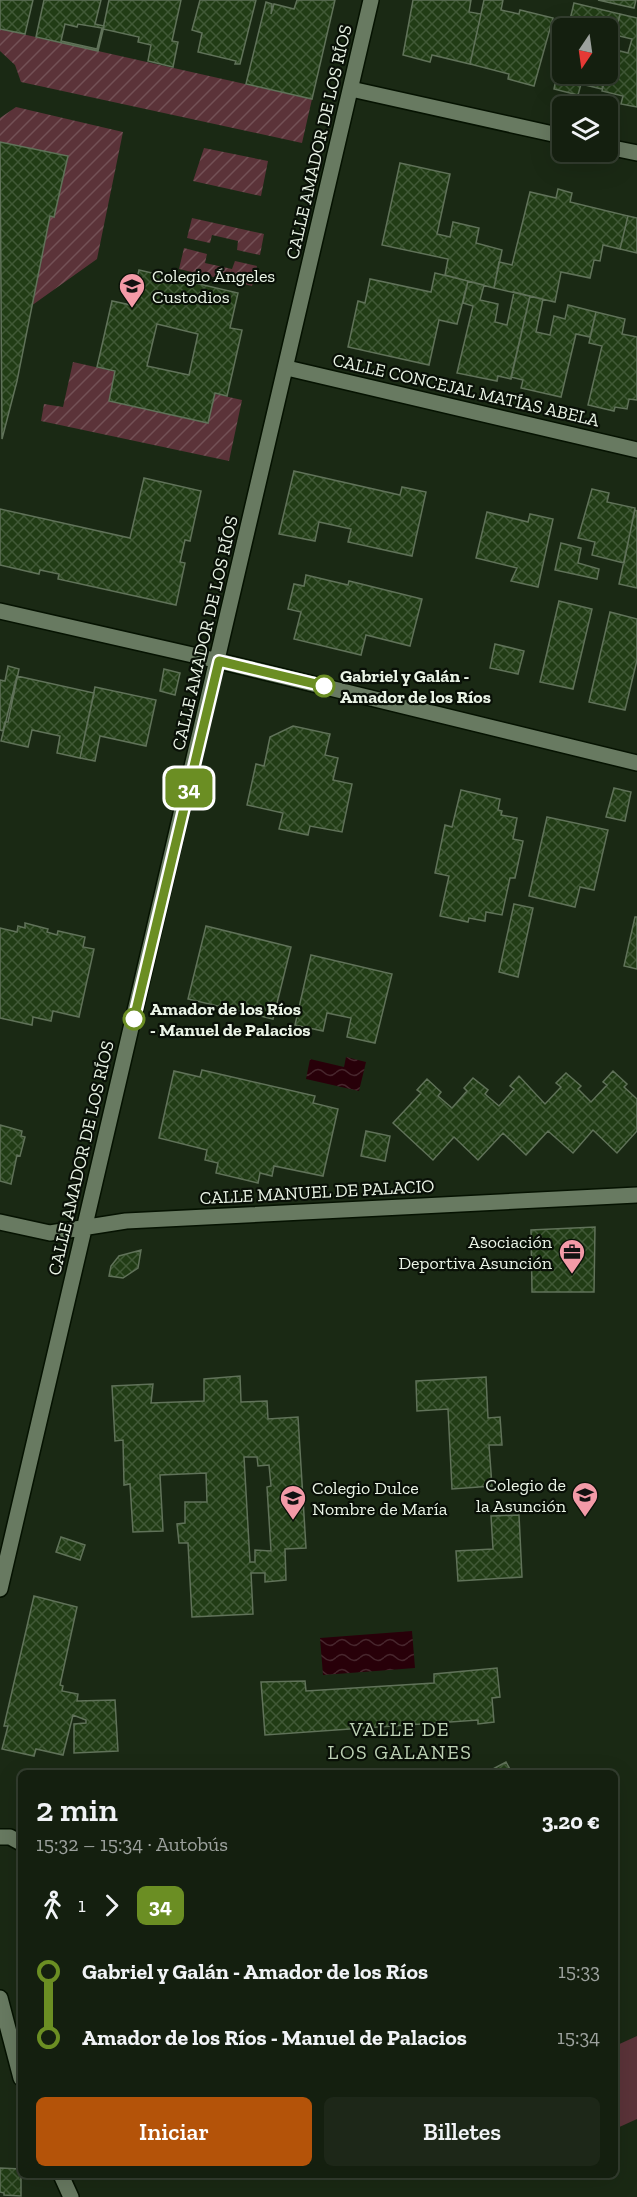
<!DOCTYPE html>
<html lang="es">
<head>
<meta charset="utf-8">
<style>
	:root { --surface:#141f0f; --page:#1d2718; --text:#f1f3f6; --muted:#9da29e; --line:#333d2f; --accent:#b45309 }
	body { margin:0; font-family:"Zilla Slab",serif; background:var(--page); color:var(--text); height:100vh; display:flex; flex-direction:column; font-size:22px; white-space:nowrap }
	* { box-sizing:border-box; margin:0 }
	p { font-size:20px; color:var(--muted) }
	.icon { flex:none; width:33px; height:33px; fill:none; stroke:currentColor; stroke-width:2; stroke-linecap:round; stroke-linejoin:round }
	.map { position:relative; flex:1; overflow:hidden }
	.panel { position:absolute; left:18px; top:1770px; width:600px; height:408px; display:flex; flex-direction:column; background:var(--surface); border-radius:9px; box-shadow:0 6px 24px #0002,0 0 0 2px var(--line) }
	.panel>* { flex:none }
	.badge { padding:0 12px; border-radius:9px; font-size:21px; line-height:39px }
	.needle { width:39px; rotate:193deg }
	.fabs { position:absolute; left:552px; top:18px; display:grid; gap:12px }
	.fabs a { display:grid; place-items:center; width:66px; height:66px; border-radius:9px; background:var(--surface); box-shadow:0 6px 24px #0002,0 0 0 2px var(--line); font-size:30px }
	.map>.badge { position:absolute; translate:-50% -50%; box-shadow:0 0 0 3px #fff }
	.legs { display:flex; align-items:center; gap:9px; height:66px; padding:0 18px; font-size:20px }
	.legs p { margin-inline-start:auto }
	.head { display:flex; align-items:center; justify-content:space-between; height:102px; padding:0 18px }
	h1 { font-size:33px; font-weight:600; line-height:45px }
	.action { display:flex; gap:12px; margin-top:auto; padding:12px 18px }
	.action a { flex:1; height:69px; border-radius:9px; background:var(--accent); color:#fff; font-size:24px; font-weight:600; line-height:69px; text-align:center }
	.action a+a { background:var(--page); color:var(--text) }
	ul { padding:0 18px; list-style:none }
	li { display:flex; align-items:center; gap:21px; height:66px; font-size:22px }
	li i { display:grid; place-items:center; width:9px; height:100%; margin:0 8px; background:currentColor }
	li i::after { content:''; width:15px; height:15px; margin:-8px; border:4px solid; border-radius:50%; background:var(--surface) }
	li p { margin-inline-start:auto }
	li:first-child i { background:linear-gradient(#0000 50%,currentColor 0) }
	li:last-child i { background:linear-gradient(currentColor 50%,#0000 0) }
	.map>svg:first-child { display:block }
	.green { fill:#5b3339 }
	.garden { fill:url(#garden-furrows) }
	.water { fill:url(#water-waves) }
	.building { fill:url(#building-cross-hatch); stroke:#607259; stroke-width:1.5; fill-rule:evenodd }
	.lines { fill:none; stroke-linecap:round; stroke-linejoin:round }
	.service-casing { stroke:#051201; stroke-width:18 }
	.minor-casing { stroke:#051201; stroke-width:18 }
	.tertiary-casing { stroke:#051201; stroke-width:18 }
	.service { stroke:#687a61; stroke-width:15 }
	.minor { stroke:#687a61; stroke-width:15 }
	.tertiary { stroke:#687a61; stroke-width:15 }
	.line-1-casing { stroke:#fff; stroke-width:14 }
	.line-1 { stroke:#6b8e23; stroke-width:9 }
	.stop-1-dot { fill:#fff; stroke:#6b8e23; stroke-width:3 }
	.labels { text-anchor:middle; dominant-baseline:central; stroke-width:4.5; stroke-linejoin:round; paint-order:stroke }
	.street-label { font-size:18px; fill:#eaf4e6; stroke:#091007 }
	.poi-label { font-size:18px; fill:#eaf4e6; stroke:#091007; text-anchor:start }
	.stop-label { font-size:18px; font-weight:bold; fill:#eaf4e6; stroke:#091007; text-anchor:start }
	.neighbourhood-label { font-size:20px; letter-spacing:1.5px; fill:#bdd1b5; stroke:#091007 }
</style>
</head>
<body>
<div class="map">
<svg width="637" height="2197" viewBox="0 0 637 2197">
	<defs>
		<pattern id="garden-furrows" width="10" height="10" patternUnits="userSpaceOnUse" patternTransform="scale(1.5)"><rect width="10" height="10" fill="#5b3339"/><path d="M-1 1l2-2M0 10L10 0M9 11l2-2" fill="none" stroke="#735156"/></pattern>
		<pattern id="water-waves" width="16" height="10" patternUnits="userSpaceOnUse" patternTransform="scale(1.5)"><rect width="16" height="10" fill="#280009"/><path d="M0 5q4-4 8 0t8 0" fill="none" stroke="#47262d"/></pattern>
		<pattern id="building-cross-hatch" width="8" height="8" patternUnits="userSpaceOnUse" patternTransform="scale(1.5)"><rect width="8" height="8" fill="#213c15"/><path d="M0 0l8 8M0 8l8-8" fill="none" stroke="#415937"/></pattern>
	</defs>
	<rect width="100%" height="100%" fill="#1a2914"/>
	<path class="green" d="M637,2036v83l-22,10v-83z"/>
	<path class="garden" d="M0,29l312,70 -10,44 -281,-61 -6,-17 -15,-14z
		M16,107l107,25 -26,127 -66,47 19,-90 4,1 14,-60 -68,-15v-24z
		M204,148l64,13 -7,35 -68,-15z
		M192,218l72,16 -4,21 -23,-5 1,-9 -26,-6 -2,8 -23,-5z
		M184,248l23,6 -2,9 27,6 3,-8 22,5 -5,20 -73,-17z
		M73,362l169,38 -13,61 -188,-40 3,-17 19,3z"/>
	<path class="water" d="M346,1057l20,5 -7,29 -53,-12 4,-20 34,8z
		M412,1631l3,37 -92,7 -3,-37z"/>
	<path class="building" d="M0,0h33l-8,34 -25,-5z
		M44,0h57l-6,24 9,2 -6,25 -62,-14zM65,24l12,3 1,-3 24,4 -5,21 -36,-8z
		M109,0h72l-9,41 6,1 -5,25 -25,-6 3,-16 -13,-3 1,-5 -36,-8z
		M200,0h56l-16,64h-5l1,-3 -38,-9 4,-19 -10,-3z
		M297,0h38l-23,99 -66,-15 20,-82 6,2 -1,10 3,-10 20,5z
		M413,0h58l-2,12 12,2 -11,50 -38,-9 -2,7 -27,-7z
		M484,0h19l-2,10 18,4 1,-4 33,8 -19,68 -26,-7 1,-5 -39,-10z
		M598,0h38l-2,8z
		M574,3l46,11 -5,22 -7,-2v-6h-40z
		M620,14l17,4v89l-16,-3 2,-8 -21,-5 10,-42 16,4 4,-14 -17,-4z
		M562,52v22h44l-4,15 -21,-5 -3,11 -24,-6z
		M0,142l68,14 -14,61 -4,-1 -33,165 -15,58z
		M400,163l50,11 -13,60 13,3 3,-15 26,6 -3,15 26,7 -8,38 -49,-13 3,-16 -66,-14z
		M558,189l14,4 -2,9 58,14 -8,33 -17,-4 -3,16 -6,-1 -4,18 -29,-6 -6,30 -61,-14 5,-26 13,3 18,-73 26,6z
		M628,216l9,2v35l-17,-4z
		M139,270l99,23 -8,35 12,2 -6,27 -9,39 -12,-3 -7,30 -99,-22 6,-30 -18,-4 15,-66 19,4zM157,324l41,10 -9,41 -42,-9z
		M435,273l33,8 -11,43 -18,-4 -10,45 -81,-18 10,-46 7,2 5,-24 61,13z
		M468,281l16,4 -4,15 18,4 -3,18 12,3 7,-33 16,4 -19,83 -13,-3 -1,5 -40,-8 16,-67 -10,-3z
		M530,296l13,3 -7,33 14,3 4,-19 11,3 3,-14 28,7 -6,25 -14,-3 -15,63 -40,-9 2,-8 -12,-3z
		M596,312l29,7 -3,15 15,3v63l-8,-1 -2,10 -12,-2 -1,4 -26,-6 14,-59 -13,-3z
		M294,471l106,24 2,-8 24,5 -14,64 -64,-14 3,-13 -32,-7 -4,19 -36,-7z
		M144,478l57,13 -11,50 -5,-1 -5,22 5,1 -9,42 -118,-26 1,-5 -19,-4 -1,4 -39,-9v-56l130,29z
		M592,489l17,4 -2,9 28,6 -11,55 -32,-8 3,-13 -17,-4z
		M635,510l2,1v77l-18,-4z
		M487,512l41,10 2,-8 23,5 -15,68 -27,-6 6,-13 -41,-10z
		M561,543l20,5 -3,15 21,6 -2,10 -42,-9z
		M306,575l42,10 1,-4 73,18 -12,47 -44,-11 -5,20 -67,-16 7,-27 -13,-3 6,-25 10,2z
		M559,601l33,8 -19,80 -33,-7z
		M610,612l27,7v41l-12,50 -36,-8z
		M495,644l29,7 -6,23 -28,-6z
		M8,666l11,3 -11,53h-3l-2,9 -3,-1v-50l5,1z
		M164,669l16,4 -5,22 -15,-4z
		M17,676l77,17 -14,65 -23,-5 3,-17 -28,-6 -4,17 -27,-6z
		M95,687l61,13 -10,46 -46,-10 -5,25 -15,-3z
		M293,726l37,8 -5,21 13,3 -5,22 19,4 -10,48 -32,-6 -2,9 -29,-6 4,-16 -36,-8 9,-41 8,2 6,-29z
		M614,788l17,4 -6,29 -19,-4z
		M461,790l39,9 -2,11 4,1 -1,4 16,3 -4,21 10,2 -8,37h-5l-8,37 -16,-3 -1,9 -16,-3 -1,4 -28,-6 9,-40 -14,-3 10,-48 7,2z
		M547,817l61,13 -14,60 -14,-3 -5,20 -46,-11z
		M514,904l19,4 -15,69 -19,-5z
		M635,917h2v52l-13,-3z
		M25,923l23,6 -1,3 10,3 1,-4 27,6 -2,10 11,2 -15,68 -26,-6 -2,10 -18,-4 -1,8 -32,-7v-90l17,4 1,-6 7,2z
		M206,926l85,21 -18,72 -85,-20z
		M311,955l81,19 -17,69 -28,-6 4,-19 -24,-5 -4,18 -28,-6z
		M202,1070l113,26 -2,7 25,6 -15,67 -49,-10 -2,10 -12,-3 -2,10 -42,-10 2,-10 -13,-3 2,-10 -48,-12 15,-67 26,6z
		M613,1071l14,13 -3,3 13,12v32l-20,22 -24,-23 -20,23 -25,-22 -22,24 -23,-22 -25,27 -24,-23 -21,23 -40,-37 28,-30 -4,-3 10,-11 14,13 -3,4 14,12 15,-17 -3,-3 9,-10 15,12 -3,4 14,12 15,-17 -4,-3 9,-10 26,28 16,-17 -5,-4 10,-10 15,13 -3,3 13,13 16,-17 -4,-3z
		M0,1125l22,6 -1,5 4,1 -5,19 -3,-1 -6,29 -11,-3z
		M366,1131l24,5 -5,25 -24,-5z
		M595,1227l-1,65h-62l-1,-62z
		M141,1250l-3,18 -15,10 -14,-2 2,-10 8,-10z
		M240,1376l1,26 26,-1 1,18 30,-2 8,131 -21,1 1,31 -21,2v-9h-14l2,41 -61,3 -4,-74h-9l-2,-19 8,-1v-21h22l-1,-29 -46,2 3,56 -30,1 -3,-48 -6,1 -1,-45 -8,1 -3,-55 41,-2 -2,19 53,-2v-22zM244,1457h13l1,9 11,-1 2,21 -4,1 4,64 -16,-1v12h-5z
		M486,1377l2,41 12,-1 2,28h-13l3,41 -40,3 -4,-80 -31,2 -1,-30z
		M519,1515l3,62 -64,4 -2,-30 37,-2 -2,-33z
		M61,1537l24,8 -5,15 -24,-8z
		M34,1596l43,11 -17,78 3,1 -1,5 16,3 -1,7 38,-1 3,51 -44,2v-29l12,-1v-3l-13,-5 -10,40 -27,-6 -2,7 -32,-7 6,-23h-4z
		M497,1668l3,29 -8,1 2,24 -16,2v-4l-213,15 -4,-53 44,-1 1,10 128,-8v-9z
		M506,1762l6,11h-27l8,-4z
		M0,2168l21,1v27l-17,-1v-2l-4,-1z"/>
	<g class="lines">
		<g class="service-casing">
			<path id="service" d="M0,1837h10l11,6"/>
		</g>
		<g class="minor-casing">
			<path id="minor" d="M351,89l211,47
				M608,147l29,6
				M287,368l350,82"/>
		</g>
		<g class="tertiary-casing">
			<path id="tertiary" d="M0,611l219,50 418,102
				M0,1222l50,11 76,-12 511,-26
				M0,1589l371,-1589
				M0,1998l21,80
				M61,2175l10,22"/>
		</g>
		<use href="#service" class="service"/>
		<use href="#minor" class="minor"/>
		<use href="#tertiary" class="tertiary"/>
	</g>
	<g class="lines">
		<g class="line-1-casing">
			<path id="line-1" d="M134,1019l85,-358 105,25"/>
		</g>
		<use href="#line-1" class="line-1"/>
	</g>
	<defs>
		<g id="school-pin" transform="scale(1.35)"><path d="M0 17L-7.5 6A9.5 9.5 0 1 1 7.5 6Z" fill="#f39aa7" stroke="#091007"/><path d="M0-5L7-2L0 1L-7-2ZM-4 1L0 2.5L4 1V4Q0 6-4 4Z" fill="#111"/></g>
		<g id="office-pin" transform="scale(1.35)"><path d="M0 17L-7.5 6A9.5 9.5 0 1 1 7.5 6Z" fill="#f39aa7" stroke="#091007"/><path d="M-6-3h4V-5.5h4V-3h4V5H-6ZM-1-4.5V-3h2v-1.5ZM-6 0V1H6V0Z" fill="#111"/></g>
	</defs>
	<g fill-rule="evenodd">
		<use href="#school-pin" x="132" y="286"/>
		<use href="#office-pin" x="572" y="1252"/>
		<use href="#school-pin" x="585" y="1495"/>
		<use href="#school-pin" x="293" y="1498"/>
	</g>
	<g class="stop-1-dot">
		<circle cx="324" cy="686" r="10"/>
		<circle cx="134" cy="1019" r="10"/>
	</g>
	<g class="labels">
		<g class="street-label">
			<text transform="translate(319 142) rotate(-77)">CALLE AMADOR DE LOS RÍOS</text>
			<text transform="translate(466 390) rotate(13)">CALLE CONCEJAL MATÍAS ABELA</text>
			<text transform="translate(205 633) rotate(-77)">CALLE AMADOR DE LOS RÍOS</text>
			<text transform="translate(81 1158) rotate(-77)">CALLE AMADOR DE LOS RÍOS</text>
			<text transform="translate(317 1192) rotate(-3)">CALLE MANUEL DE PALACIO</text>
		</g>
		<g class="poi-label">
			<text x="152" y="276">Colegio Ángeles<tspan x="152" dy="21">Custodios</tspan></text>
			<text x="552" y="1242" text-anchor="end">Asociación<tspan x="552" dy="21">Deportiva Asunción</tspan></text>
			<text x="566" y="1485" text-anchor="end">Colegio de<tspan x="566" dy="21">la Asunción</tspan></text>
			<text x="312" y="1488">Colegio Dulce<tspan x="312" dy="21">Nombre de María</tspan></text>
		</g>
		<g class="stop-label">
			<text x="340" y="676">Gabriel y Galán -<tspan x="340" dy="21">Amador de los Ríos</tspan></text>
			<text x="150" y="1009">Amador de los Ríos<tspan x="150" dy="21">- Manuel de Palacios</tspan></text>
		</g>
		<g class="neighbourhood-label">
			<text x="400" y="1729">VALLE DE<tspan x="400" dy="23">LOS GALANES</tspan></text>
		</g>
	</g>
</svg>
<div class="fabs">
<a><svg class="needle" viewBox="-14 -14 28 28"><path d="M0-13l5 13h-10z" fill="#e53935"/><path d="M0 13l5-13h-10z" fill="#9da29e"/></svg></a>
<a><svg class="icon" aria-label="layers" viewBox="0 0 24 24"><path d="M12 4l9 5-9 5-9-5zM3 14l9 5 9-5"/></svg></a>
</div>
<b class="badge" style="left:189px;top:788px;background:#6b8e23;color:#fff">34</b>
<section class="panel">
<div class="head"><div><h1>2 min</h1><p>15:32 – 15:34 · Autobús</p></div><b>3.20 €</b></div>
<div class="legs"><svg class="icon" aria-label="walk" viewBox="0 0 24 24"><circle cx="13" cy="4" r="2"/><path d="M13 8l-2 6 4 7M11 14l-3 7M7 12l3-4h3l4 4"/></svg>1<svg class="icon" aria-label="forward" viewBox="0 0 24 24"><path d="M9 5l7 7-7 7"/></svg><b class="badge" style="background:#6b8e23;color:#fff">34</b></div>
<ul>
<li><i style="color:#6b8e23"></i><b>Gabriel y Galán - Amador de los Ríos</b><p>15:33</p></li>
<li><i style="color:#6b8e23"></i><b>Amador de los Ríos - Manuel de Palacios</b><p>15:34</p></li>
</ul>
<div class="action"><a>Iniciar</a><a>Billetes</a></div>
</section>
</div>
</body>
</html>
